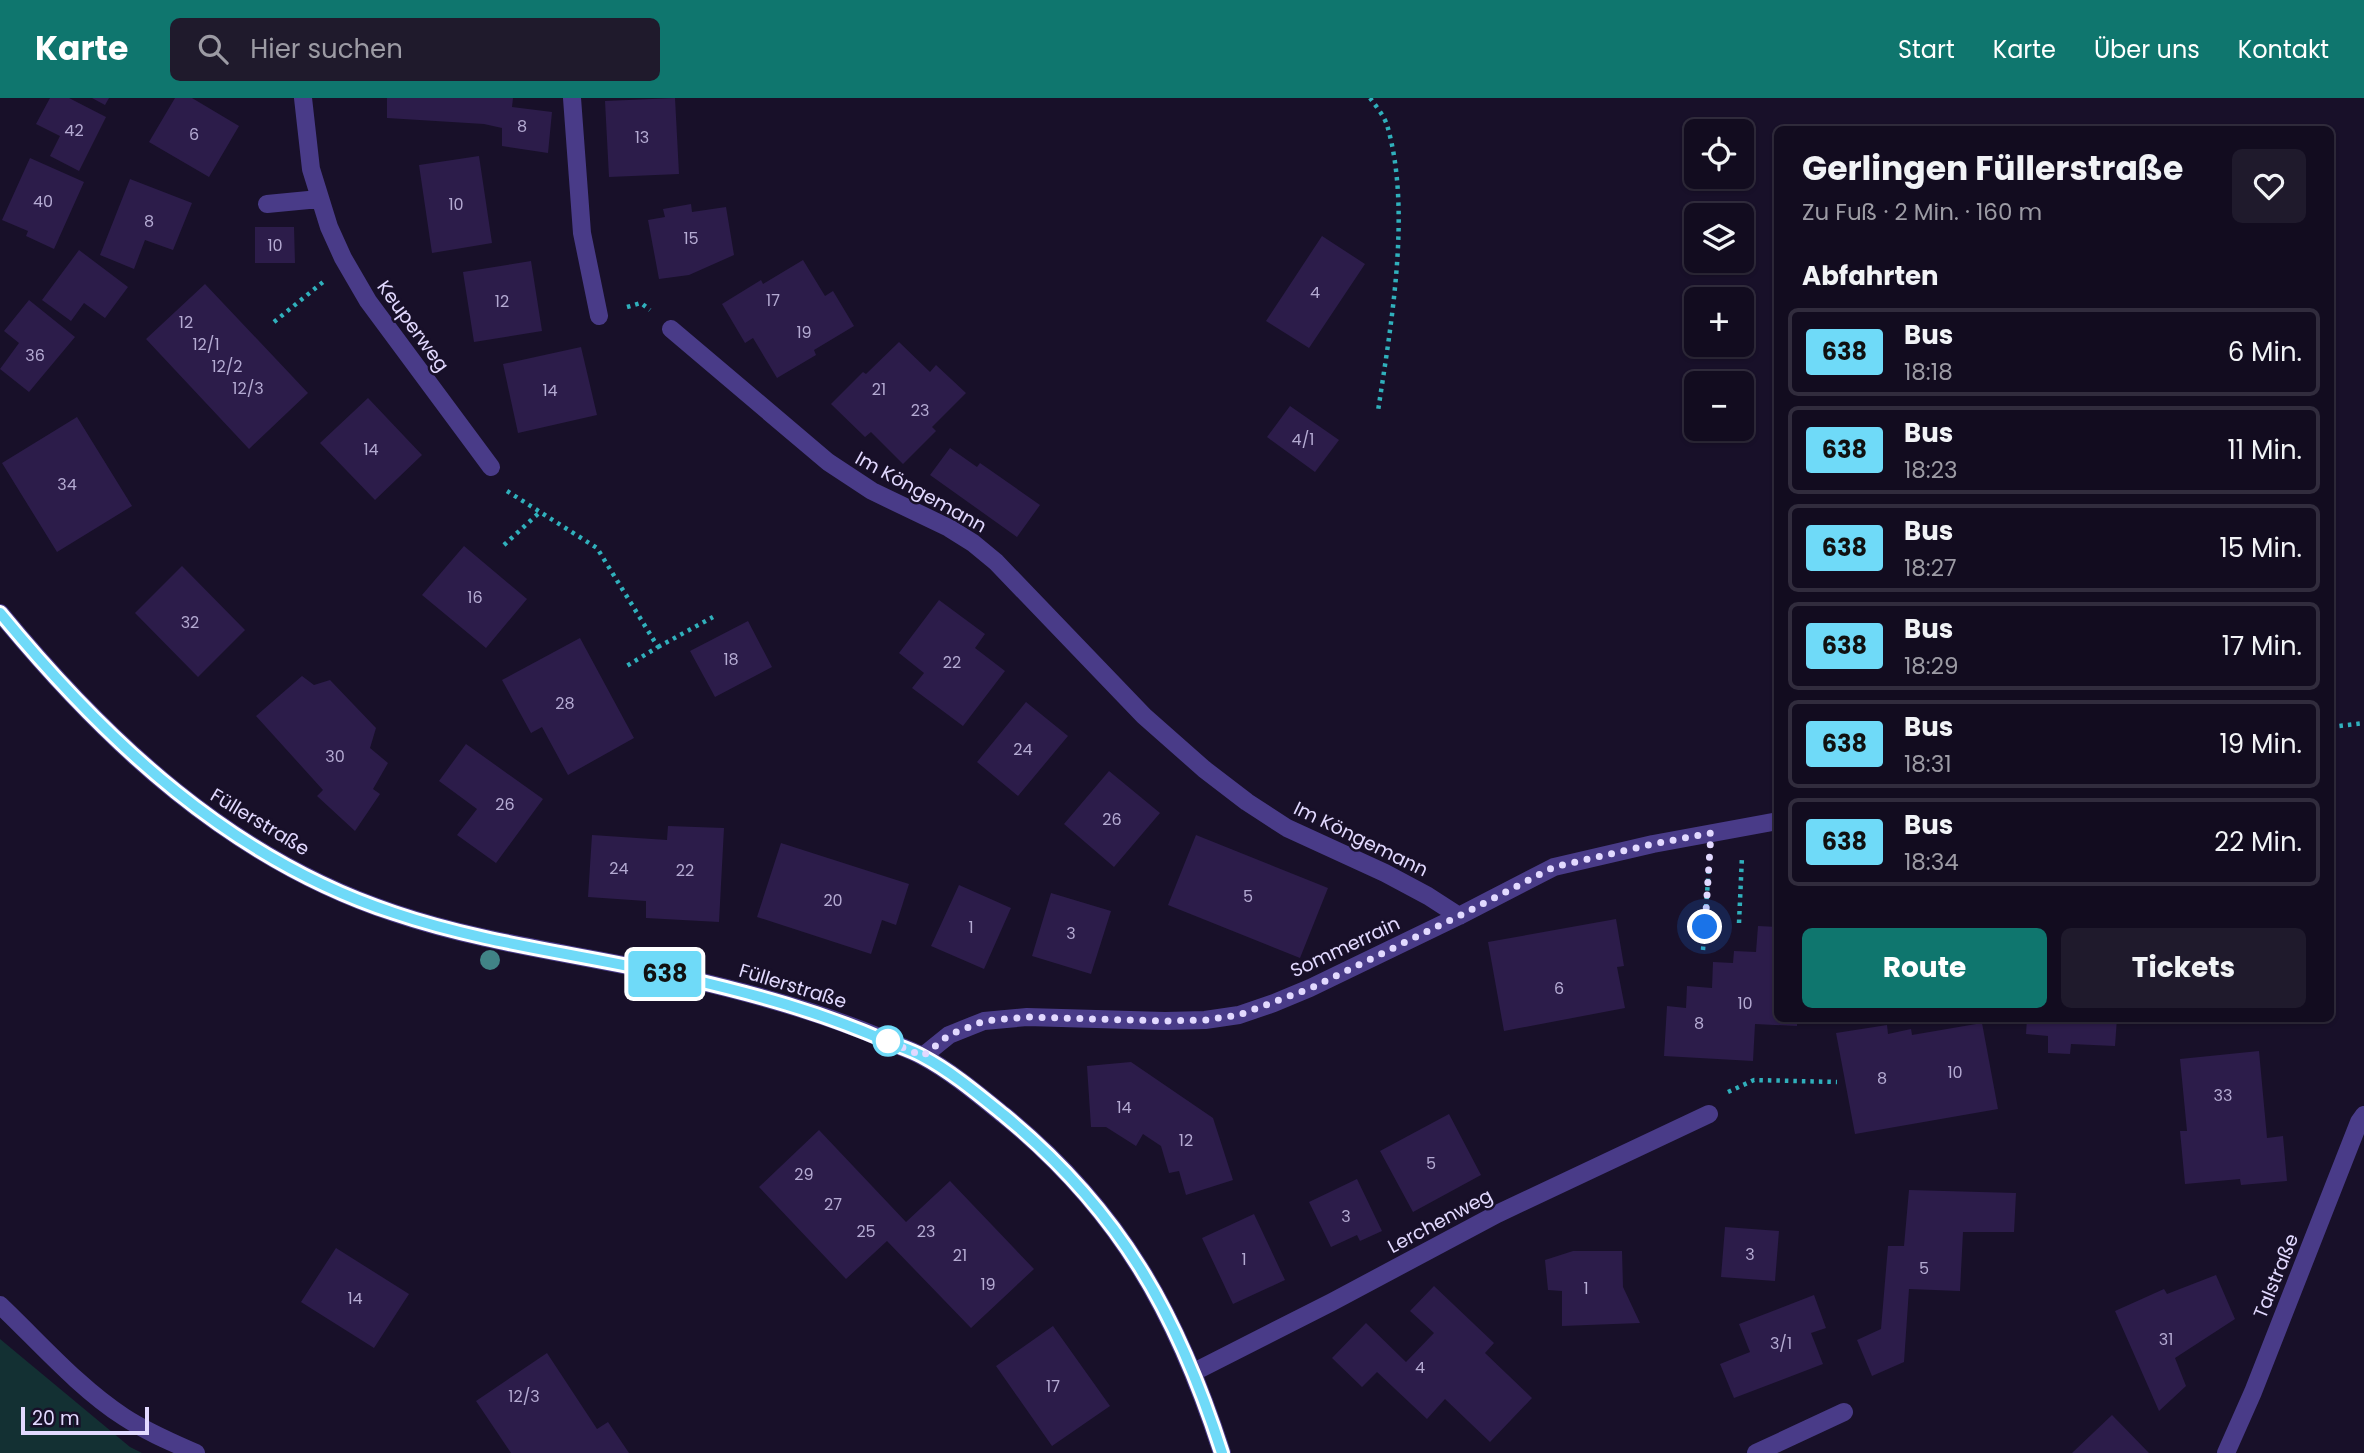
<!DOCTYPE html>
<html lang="de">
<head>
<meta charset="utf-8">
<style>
	:root { --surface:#120c1f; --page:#1f1a2c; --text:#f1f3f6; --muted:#9c9ba4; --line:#312c3d; --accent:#0f766e }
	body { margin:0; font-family:Poppins,sans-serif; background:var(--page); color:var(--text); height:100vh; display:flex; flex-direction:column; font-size:26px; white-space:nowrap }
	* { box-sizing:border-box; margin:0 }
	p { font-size:23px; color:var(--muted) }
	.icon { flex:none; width:38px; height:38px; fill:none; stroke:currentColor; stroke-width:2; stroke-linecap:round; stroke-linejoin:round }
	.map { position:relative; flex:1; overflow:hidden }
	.drawer { position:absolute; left:1774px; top:28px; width:560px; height:896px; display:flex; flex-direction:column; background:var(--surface); border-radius:10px; box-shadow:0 2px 5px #0004,0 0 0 2px var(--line) }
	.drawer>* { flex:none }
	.badge { padding:0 14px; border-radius:5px; font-size:24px; line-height:46px }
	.fabs { position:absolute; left:1684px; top:21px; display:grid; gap:14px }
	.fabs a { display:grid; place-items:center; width:70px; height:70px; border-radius:10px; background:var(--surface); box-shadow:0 2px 5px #0004,0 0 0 2px var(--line); font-size:35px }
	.scale { position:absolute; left:21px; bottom:18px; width:128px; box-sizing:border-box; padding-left:7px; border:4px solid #e2d9ff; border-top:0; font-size:19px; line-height:24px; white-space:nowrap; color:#e2d9ff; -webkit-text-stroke:5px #181029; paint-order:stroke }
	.you { position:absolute; width:35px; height:35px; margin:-18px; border:5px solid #fff; border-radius:50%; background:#1a73e8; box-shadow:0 0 0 10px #1a73e833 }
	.map>.badge { position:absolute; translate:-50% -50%; box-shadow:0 0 0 4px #fff }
	h2 { padding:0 28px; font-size:26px; line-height:63px }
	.round { display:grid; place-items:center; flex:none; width:74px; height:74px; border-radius:10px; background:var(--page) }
	.summary { display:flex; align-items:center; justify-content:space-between; height:119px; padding:0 28px }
	h1 { font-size:33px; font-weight:700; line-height:52px }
	.primary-button { display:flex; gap:14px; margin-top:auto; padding:14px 28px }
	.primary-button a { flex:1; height:80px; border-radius:10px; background:var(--accent); color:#fff; font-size:28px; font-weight:700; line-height:80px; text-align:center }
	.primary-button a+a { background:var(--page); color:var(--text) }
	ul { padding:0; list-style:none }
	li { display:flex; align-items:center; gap:21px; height:88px; margin:0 14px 10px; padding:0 14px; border:4px solid var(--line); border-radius:10px }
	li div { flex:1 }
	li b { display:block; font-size:26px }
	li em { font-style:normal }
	li .badge { min-width:77px; font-weight:700; text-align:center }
	header { display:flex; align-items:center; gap:42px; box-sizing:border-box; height:98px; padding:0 35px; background:var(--accent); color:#fff }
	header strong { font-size:33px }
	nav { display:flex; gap:38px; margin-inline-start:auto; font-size:24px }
	.search { width:490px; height:63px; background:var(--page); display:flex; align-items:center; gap:18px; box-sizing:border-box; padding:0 24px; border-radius:10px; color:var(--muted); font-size:26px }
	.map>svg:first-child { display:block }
	.green { fill:#133033 }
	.building { fill:#2c1c4a }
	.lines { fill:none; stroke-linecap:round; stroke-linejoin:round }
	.path { stroke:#30b0bc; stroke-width:4.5; stroke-dasharray:3.5 5; stroke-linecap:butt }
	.street { stroke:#493b88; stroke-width:18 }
	.tree { fill:#418386 }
	.line-casing { stroke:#fff; stroke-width:16 }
	.line { stroke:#6fdaf8; stroke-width:10 }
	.walk { stroke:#e2d9ff; stroke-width:7; stroke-dasharray:0 12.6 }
	.stop-dot { fill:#fff; stroke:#6fdaf8; stroke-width:3.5 }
	.labels { text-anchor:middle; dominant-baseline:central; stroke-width:5; stroke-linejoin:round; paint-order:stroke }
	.number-label { font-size:16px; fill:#b4aad2 }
	.street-label { font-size:19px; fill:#e2d9ff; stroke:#181029 }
</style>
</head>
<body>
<header>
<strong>Karte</strong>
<div class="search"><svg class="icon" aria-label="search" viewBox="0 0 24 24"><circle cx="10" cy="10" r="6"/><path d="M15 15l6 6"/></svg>Hier suchen</div>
<nav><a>Start</a><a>Karte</a><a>Über uns</a><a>Kontakt</a></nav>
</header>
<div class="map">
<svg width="2364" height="1355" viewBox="0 0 2364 1355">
	<rect width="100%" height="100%" fill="#181029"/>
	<path class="green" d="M0,1241l130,108 12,6h-142z"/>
	<path class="building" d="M50,0h19l37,19 -27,54 -29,-15 10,-20 -24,-12z
		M92,0h17l-4,7z
		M175,0h17l47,28 -30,51 -60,-35z
		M387,0h126l-1,9 40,5 -4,41 -46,-7v-18l-18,-4 -97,-6z
		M675,0l4,76 -70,3 -4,-76z
		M479,58l13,87 -60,10 -13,-88z
		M30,60l54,24 -30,67 -28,-13 2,-5 -26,-11z
		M130,81l62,24 -19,47 -28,-10 -11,29 -34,-14z
		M691,106l1,8 34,-5 8,48 -45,20 -30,4 -11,-59 17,-3 -2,-8z
		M255,129h39l1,36h-40z
		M1322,138l43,28 -56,84 -43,-27z
		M79,152l49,37 -23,31 -21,-15 -13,18 -29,-21z
		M803,162l22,36 8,-5 21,35 -40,24 2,5 -39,23 -24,-40 -8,5 -23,-39 39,-24 2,4z
		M531,163l11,70 -68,11 -11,-70z
		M205,186l103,109 -59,56 -103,-110z
		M29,202l46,37 -46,55 -29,-23 19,-26 -15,-12z
		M899,244l31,30 6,-7 30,28 -34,34 4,4 -33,33 -32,-32 -6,5 -34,-33 32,-32 3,2z
		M581,249l16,68 -79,18 -15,-69z
		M368,300l54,57 -47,45 -55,-57z
		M1290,308l49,34 -24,32 -48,-35z
		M77,319l55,89 -75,46 -55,-89z
		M950,350l27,19 3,-4 60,42 -23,32 -87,-62z
		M464,448l63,53 -41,49 -64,-53z
		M182,468l63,64 -47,47 -63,-64z
		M939,502l46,34 -10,14 30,23 -42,55 -51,-38 12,-15 -25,-20z
		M748,523l24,46 -57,30 -25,-46z
		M580,540l54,100 -66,37 -26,-48 -11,6 -29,-53z
		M302,578l12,9 16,-5 46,48 -6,20 18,15 -15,26 7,5 -25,37 -38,-35 6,-6 -67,-74z
		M1026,604l42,34 -50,60 -41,-34z
		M466,646l77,55 -47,64 -39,-28 20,-26 -38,-28z
		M1109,673l51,42 -46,54 -50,-43z
		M668,728l56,2 -5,94 -73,-4v-17l-58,-4 4,-62 75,5z
		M1196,737l132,53 -28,70 -132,-53z
		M781,745l128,41 -13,41 -14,-5 -11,34 -114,-37z
		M959,787l52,23 -27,61 -53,-23z
		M1051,795l60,18 -20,63 -59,-18z
		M1616,821l8,47 -7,1 8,41 -121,23 -16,-89z
		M1758,828l20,1v91h19v8l-42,-2 -2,37 -89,-5 3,-50 19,2 1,-22 25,2 1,-26 20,1 1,-12 22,1z
		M2027,920h90l-2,28 -44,-2 -1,10 -22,-1v-17l-22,-2z
		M1982,925l16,86 -143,25 -19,-101 51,-8 1,9 23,-5 1,6z
		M2259,953l8,87 16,-2 4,45 -46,4 -1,-6 -55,5 -5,-53h7l-7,-72z
		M1131,964l82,56 20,62 -47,15 -7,-24 -10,2 -8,-27 -18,-12 -7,12 -30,-19h-15l-4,-61z
		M1449,1016l32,61 -68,37 -33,-61z
		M819,1032l87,92 44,-41 84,88 -63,59 -84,-87 -41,38 -87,-92z
		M1357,1081l25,52 -22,10 -3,-6 -26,12 -22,-45z
		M1909,1092l107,3 -2,39h-51l-3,59 -51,-2 -5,73 -32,14 -15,-36 24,-11 7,-83h16z
		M1254,1116l31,66 -52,24 -31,-66z
		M1725,1129l54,4 -4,50 -54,-4z
		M336,1150l73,46 -35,54 -73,-46z
		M1573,1153h49l1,36 17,36 -78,3v-35l-14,-1 -3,-30z
		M2216,1177l19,44 -60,39 11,28 -27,25 -44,-100 49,-22 3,5z
		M1434,1188l60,57 -9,10 47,45 -42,44 -45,-43 -18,20 -50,-47 -15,15 -30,-29 34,-35 40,39 28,-29 -24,-22z
		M1814,1197l12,33 -15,5 12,31 -89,34 -14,-34 30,-12 -11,-28z
		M1053,1228l57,80 -58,40 -56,-80z
		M547,1255l50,76 11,-7 21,31h-118l-35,-52z
		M2112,1317l37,38h-77z"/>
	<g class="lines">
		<path class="path" d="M1370,0c6,8 14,18 17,27 25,84 4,200 -9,286
			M627,209l14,-4 9,7
			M274,224l49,-40
			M507,393l90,57 61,99 -33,20
			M504,447l36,-33
			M658,549l55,-30
			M2331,629l33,-4
			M1776,798l2,-43
			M1739,825l3,-67
			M1703,852l6,-84
			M1728,994l26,-12 83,2"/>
		<path class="street" d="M303,0l8,71 18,58 14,31 25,43 123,166
			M572,0l10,135 17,83
			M267,106l52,-5
			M671,231l157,133 44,29 77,37 24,15 23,19 148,154 60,53 43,33 40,26 98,45 43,23 31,20
			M0,515c107,130 231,246 394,300 94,32 194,42 291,65 66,15 132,33 194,59 14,7 30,12 43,19 30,16 57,39 83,60 115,94 172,198 217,337
			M923,958l26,-21 35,-14 43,-4 138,4 40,-1 34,-5 35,-12 36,-15 149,-72 95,-49 99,-23 125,-23
			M0,1207c39,37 79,83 124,112 23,15 47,25 72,36
			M1194,1274l138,-70 165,-88 212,-100
			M1756,1355l88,-41
			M2226,1355l27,-61 106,-270 5,-7"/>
	</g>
	<circle class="tree" cx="490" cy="862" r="10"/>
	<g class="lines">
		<g class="line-casing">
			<path id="line" d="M0,515c106,129 232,247 394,300 94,32 194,42 291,65 69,16 135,34 201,63 12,5 25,9 36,15 30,16 57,39 83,60 115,95 172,197 217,337"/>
		</g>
		<use href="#line" class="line"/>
		<path class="walk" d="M888,943l-10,-4 45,19 26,-21 35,-14 43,-4 138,4 40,-1 34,-5 72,-27 148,-72 95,-49 99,-23 58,-11 -6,94"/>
	</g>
	<circle class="stop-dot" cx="888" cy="943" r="14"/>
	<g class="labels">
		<g class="number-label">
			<text x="522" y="28">8</text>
			<text x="74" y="32">42</text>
			<text x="194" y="36">6</text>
			<text x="642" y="39">13</text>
			<text x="43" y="103">40</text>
			<text x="456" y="106">10</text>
			<text x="149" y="123">8</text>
			<text x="691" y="140">15</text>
			<text x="275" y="147">10</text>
			<text x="1315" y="194">4</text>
			<text x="773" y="202">17</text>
			<text x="502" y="203">12</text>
			<text x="186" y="224">12</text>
			<text x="804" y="234">19</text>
			<text x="206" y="246">12/1</text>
			<text x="35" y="257">36</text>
			<text x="227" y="268">12/2</text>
			<text x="248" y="290">12/3</text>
			<text x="879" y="291">21</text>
			<text x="550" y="292">14</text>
			<text x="920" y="312">23</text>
			<text x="1303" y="341">4/1</text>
			<text x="371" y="351">14</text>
			<text x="67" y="386">34</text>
			<text x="475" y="499">16</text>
			<text x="190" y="524">32</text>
			<text x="731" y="561">18</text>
			<text x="952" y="564">22</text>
			<text x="565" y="605">28</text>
			<text x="1023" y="651">24</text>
			<text x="335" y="658">30</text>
			<text x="505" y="706">26</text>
			<text x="1112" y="721">26</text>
			<text x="619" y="770">24</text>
			<text x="685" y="772">22</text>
			<text x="1248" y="798">5</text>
			<text x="833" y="802">20</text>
			<text x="971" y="829">1</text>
			<text x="1071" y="835">3</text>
			<text x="1559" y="890">6</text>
			<text x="1745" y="905">10</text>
			<text x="1699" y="925">8</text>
			<text x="1955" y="974">10</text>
			<text x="1882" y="980">8</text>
			<text x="2223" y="997">33</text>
			<text x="1124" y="1009">14</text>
			<text x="1186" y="1042">12</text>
			<text x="1431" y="1065">5</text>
			<text x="804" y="1076">29</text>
			<text x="833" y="1106">27</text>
			<text x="1346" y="1118">3</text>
			<text x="866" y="1133">25</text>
			<text x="926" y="1133">23</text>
			<text x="1750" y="1156">3</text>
			<text x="960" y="1157">21</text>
			<text x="1244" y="1161">1</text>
			<text x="1924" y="1170">5</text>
			<text x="988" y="1186">19</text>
			<text x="1586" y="1190">1</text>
			<text x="355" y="1200">14</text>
			<text x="2166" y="1241">31</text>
			<text x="1781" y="1245">3/1</text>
			<text x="1420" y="1269">4</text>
			<text x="1053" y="1288">17</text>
			<text x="524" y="1298">12/3</text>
		</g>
		<g class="street-label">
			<text transform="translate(413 228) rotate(54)">Keuperweg</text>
			<text transform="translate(921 394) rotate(29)">Im Köngemann</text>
			<text transform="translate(260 724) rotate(31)">Füllerstraße</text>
			<text transform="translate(1361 741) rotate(26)">Im Köngemann</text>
			<text transform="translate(1345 849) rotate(-25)">Sommerrain</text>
			<text transform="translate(793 888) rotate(17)">Füllerstraße</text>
			<text transform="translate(1440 1123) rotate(-28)">Lerchenweg</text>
			<text transform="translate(2276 1178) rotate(-68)">Talstraße</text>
		</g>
	</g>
</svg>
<div class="fabs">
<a><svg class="icon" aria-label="locate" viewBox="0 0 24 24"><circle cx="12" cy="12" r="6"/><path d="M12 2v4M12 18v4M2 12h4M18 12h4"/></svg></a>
<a><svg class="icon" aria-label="layers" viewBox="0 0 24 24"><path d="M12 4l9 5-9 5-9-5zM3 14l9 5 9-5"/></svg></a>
<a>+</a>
<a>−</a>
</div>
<div class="scale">20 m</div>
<div class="you" style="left:1705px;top:829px"></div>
<b class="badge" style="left:665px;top:876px;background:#6fdaf8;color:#111">638</b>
<section class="drawer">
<div class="summary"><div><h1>Gerlingen Füllerstraße</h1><p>Zu Fuß · 2 Min. · 160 m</p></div><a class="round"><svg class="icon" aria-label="heart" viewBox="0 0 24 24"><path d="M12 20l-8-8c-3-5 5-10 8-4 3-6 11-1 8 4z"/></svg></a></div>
<h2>Abfahrten</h2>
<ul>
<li><span class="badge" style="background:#6fdaf8;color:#111">638</span><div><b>Bus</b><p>18:18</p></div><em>6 Min.</em></li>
<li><span class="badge" style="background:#6fdaf8;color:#111">638</span><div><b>Bus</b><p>18:23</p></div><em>11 Min.</em></li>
<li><span class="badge" style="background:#6fdaf8;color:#111">638</span><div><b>Bus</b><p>18:27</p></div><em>15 Min.</em></li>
<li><span class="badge" style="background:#6fdaf8;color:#111">638</span><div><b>Bus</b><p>18:29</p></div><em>17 Min.</em></li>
<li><span class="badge" style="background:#6fdaf8;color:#111">638</span><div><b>Bus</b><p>18:31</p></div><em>19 Min.</em></li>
<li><span class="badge" style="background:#6fdaf8;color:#111">638</span><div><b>Bus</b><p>18:34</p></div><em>22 Min.</em></li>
</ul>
<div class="primary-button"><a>Route</a><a>Tickets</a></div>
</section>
</div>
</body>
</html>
